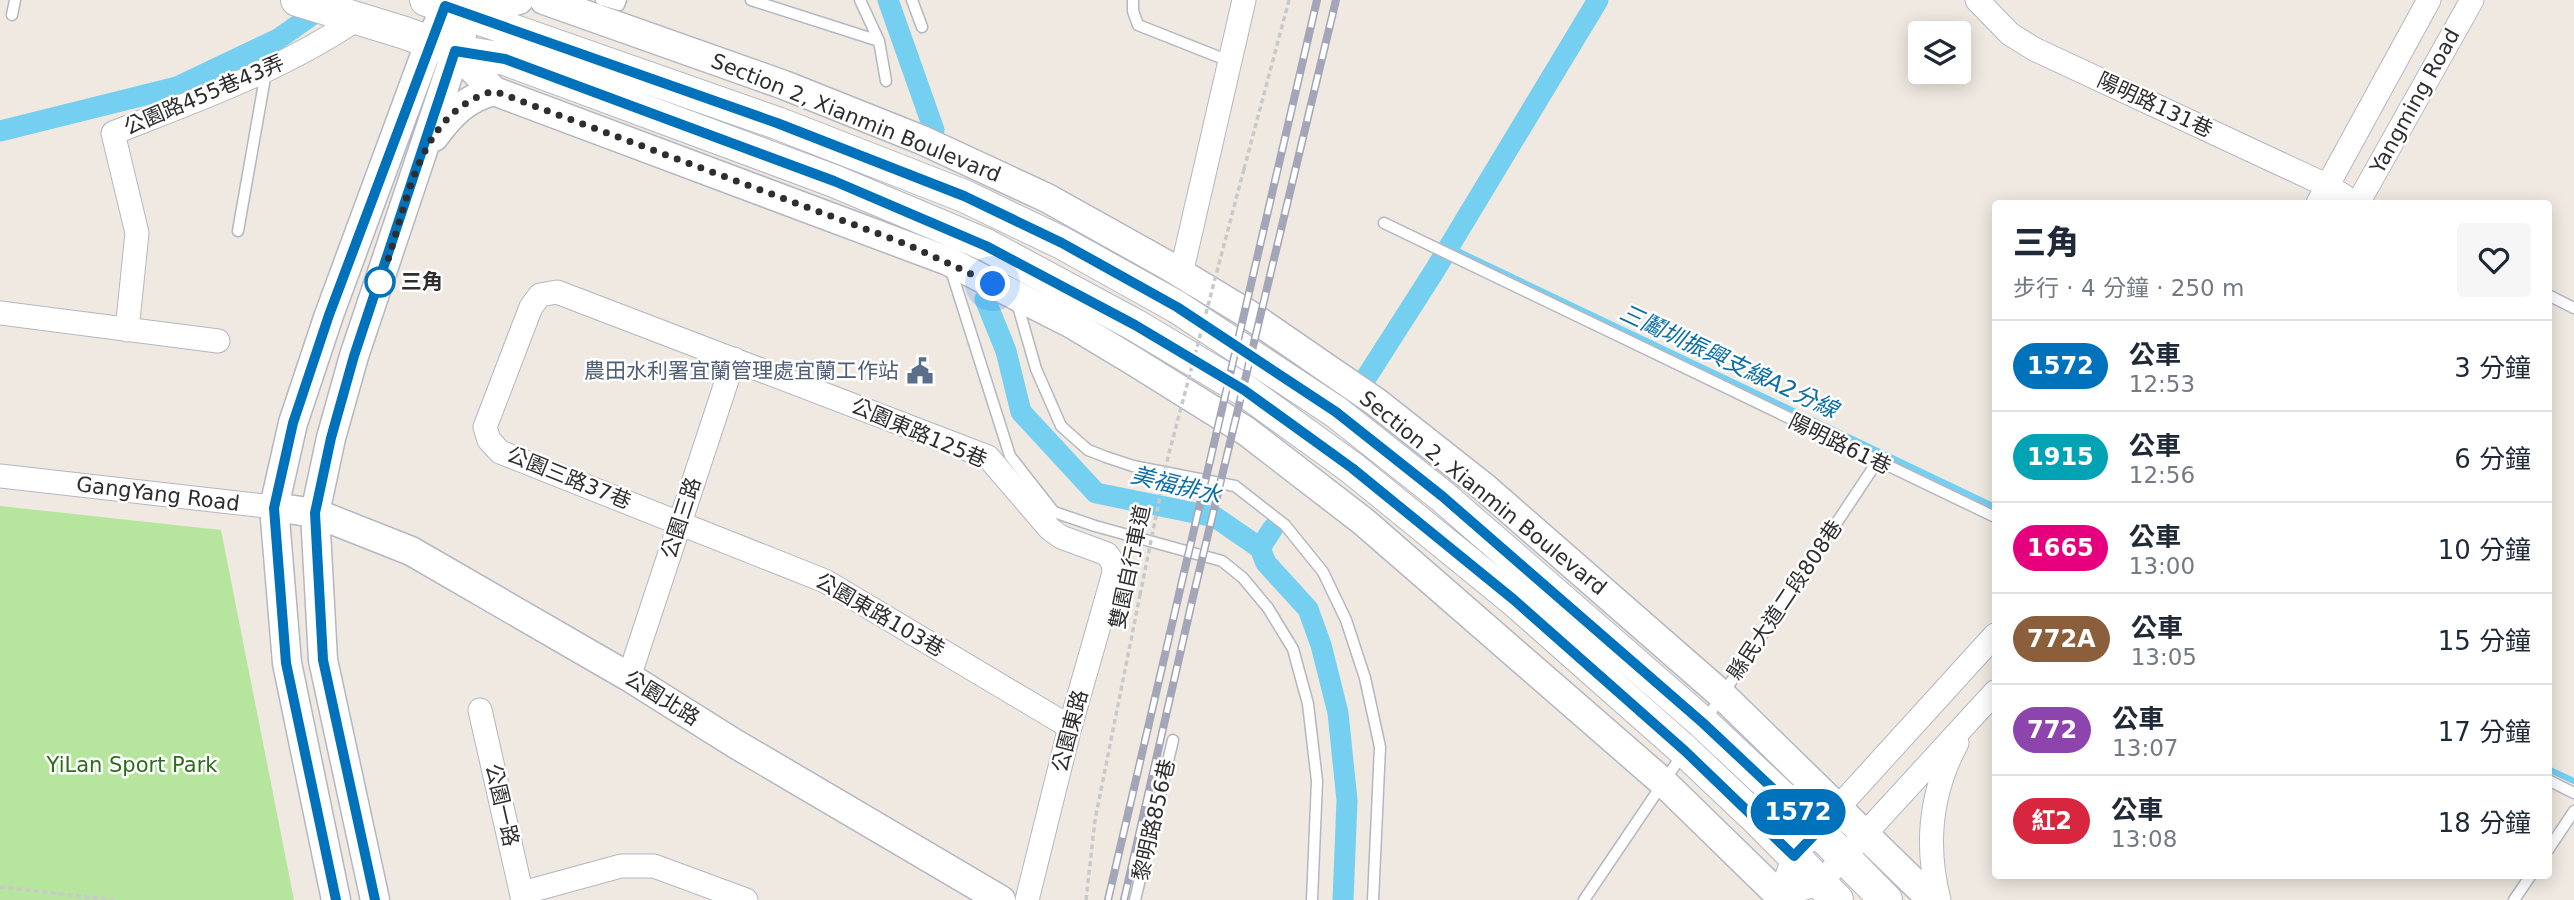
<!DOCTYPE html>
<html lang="zh-TW">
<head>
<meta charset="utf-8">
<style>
	:root { --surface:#fff; --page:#f6f6f7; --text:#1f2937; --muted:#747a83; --line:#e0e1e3 }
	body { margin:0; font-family:"DejaVu Sans","Noto Sans TC",sans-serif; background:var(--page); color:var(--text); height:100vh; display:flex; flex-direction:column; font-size:26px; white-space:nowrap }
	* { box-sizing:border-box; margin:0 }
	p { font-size:23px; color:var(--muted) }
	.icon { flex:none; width:38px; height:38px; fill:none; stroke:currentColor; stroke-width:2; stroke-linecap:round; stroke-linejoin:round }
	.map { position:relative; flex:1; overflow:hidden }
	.sheet { position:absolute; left:1992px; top:200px; width:560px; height:679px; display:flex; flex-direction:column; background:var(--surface); border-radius:7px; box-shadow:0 4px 18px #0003 }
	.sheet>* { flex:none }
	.badge { padding:0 14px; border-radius:23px; font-size:24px; line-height:46px }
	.controls { position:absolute; left:1908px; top:21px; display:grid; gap:14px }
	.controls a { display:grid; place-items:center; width:63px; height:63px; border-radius:7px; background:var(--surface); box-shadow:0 4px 18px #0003; font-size:35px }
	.you { position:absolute; width:35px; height:35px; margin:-18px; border:5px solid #fff; border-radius:50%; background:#1a73e8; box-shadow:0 0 0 10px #1a73e833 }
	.map>.badge { position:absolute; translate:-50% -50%; box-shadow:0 0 0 4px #fff }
	.round { display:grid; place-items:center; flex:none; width:74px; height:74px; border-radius:7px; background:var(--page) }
	.head { display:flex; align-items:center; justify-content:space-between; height:119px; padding:0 21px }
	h1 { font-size:33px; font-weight:800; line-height:52px }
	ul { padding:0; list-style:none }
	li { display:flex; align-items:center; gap:21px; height:91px; padding:0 21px; border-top:2px solid var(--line) }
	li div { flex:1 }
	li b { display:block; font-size:26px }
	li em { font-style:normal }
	li .badge { min-width:77px; font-weight:700; text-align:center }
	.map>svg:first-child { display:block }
	.green { fill:#b6e59e }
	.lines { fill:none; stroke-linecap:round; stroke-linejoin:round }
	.stream { stroke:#75cff0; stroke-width:6 }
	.canal { stroke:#75cff0; stroke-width:21 }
	.service-casing { stroke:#b4b7c1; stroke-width:13 }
	.minor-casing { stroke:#b4b7c1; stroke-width:25 }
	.tertiary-casing { stroke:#b4b7c1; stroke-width:31 }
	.secondary-casing { stroke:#b4b7c1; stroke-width:34 }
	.path { stroke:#c9c9c9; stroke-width:3.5; stroke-dasharray:5 3.5; stroke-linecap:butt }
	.service { stroke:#fff; stroke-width:10 }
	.minor { stroke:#fff; stroke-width:23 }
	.tertiary { stroke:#fff; stroke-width:28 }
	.secondary { stroke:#fff; stroke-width:32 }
	.rail-casing { stroke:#a3a6b8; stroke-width:8 }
	.rail { stroke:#fff; stroke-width:5; stroke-dasharray:16; stroke-linecap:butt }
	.path-bridge { stroke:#c9c9c9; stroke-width:3.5; stroke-dasharray:5 3.5; stroke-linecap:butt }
	.line-casing { stroke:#fff; stroke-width:16 }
	.line { stroke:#0072bc; stroke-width:10 }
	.walk { stroke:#2e2e2e; stroke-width:7; stroke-dasharray:0 12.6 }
	.stop-dot { fill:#fff; stroke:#0072bc; stroke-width:3.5 }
	.labels { text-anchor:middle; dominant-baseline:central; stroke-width:5; stroke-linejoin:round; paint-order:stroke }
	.street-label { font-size:21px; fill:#2e2e2e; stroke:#fff }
	.stop-label { font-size:21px; font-weight:bold; fill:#2e2e2e; stroke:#fff; text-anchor:start }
	.service-label { font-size:21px; fill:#4e5e75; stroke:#fff; text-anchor:end }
	.park-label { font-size:21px; fill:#2c6e1b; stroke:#fff }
	.water-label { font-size:23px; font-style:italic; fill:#0d6fa3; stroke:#fff }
</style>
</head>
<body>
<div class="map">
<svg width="2574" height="900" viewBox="0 0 2574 900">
	<rect width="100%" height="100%" fill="#efe9e1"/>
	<path class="green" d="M0,506l221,24 73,370h-294z"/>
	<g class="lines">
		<path class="stream" d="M1449,247l546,260
			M2548,769l26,12"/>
		<path class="canal" d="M888,0l46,130
			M0,131l177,-44 101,-48 50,-35
			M985,299l21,52 15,61 75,81 119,24 45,31 6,15 42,46 13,36 17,68 9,87 -4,100
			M1364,381l71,-111 163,-270
			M1260,548l13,-20"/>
		<g class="service-casing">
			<path id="service" d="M601,0l18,5 2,-5
				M751,0l128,41
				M860,0l19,41 7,40
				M912,0l10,27
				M1133,0v11l5,14 91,36
				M12,15l3,-15
				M1384,223l611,294
				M238,231l28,-159
				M950,267l60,189 44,56 41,14 127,35 21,17 25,30 25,41 15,55 9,77 -5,119
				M2548,295l26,13
				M1016,299l20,70 25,57 27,24 18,7 27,9 102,20 50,39 38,47 23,48 19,58 15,69 -7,153
				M1705,721l172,-259
				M2548,780l26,13
				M2548,850l26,-39
				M1135,900l38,-160
				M1584,900l98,-145
				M2514,900l17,-25"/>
		</g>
		<g class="minor-casing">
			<path id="minor" d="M1977,0l33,34 24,15 294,137 16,10
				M2318,203l111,-203
				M2358,203l114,-203
				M1181,274l63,-274
				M0,313l218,28
				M127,330l10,-97 -24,-100c84,-33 169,-63 244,-114
				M0,476l274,31
				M629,677l105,-318
				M480,710l43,190
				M522,893l99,-27h33l92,34
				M1780,896l14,-40 201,-221
				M1780,896l40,-13 175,-191
				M1027,900l43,-173 44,-154 -1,-10 -6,-9 -46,-17 -11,-8 -62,-72 -431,-165 -17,3 -9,12 -46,120 4,13 11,12 325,129 245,146
				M1939,900c-14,-55 -9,-107 18,-157"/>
		</g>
		<g class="tertiary-casing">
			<path id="tertiary" d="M544,0l240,85 138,55 125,58 120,67 81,49 128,88 109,86 237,207 210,205
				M469,13l50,-13
				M455,51l39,40 454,170 124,63 60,36 114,71 118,91 300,261 120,117
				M434,137c17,-23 32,-39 60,-46
				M274,507l41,6 96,38 218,126 105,66 267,157
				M336,900l-49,-237 -13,-156 19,-84 36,-108 100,-271 20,-44
				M375,900l-52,-240 -8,-147 16,-75 23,-82 115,-343 1,-13"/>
		</g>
		<g class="secondary-casing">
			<path id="secondary" d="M297,0l105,32 53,19 50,8 329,122 152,64 149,80 109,65 108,78 161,131 172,152 75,71 77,78
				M426,0l351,123 187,73 98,47 115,64 159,105 106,84 261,227 115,108 68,69"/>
		</g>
		<path class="path" d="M1244,169l45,-169
			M0,887l115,13
			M1086,900l9,-80 45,-225"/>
		<use href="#service" class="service"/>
		<use href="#minor" class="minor"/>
		<use href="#tertiary" class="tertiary"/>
		<use href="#secondary" class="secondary"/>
		<g class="rail-casing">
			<path id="rail" d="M1108,900l209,-900
				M1124,900l69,-303 143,-597"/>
		</g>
		<use href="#rail" class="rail"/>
		<path class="path-bridge" d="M1140,595l28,-138 76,-288"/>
	</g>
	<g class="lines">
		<g class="line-casing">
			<path id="line" d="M336,900l-50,-237 -12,-155 19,-85 36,-108 116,-309 332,117 187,73 98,47 115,64 159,105 106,84 261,227 115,108 -24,25 -109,-105 -172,-152 -161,-131 -108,-78 -109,-65 -149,-79 -152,-65 -329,-122 -50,-8 -101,305 -23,82 -16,75 8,147 52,240"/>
		</g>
		<use href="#line" class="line"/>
		<path class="walk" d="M380,282c27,-66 32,-169 114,-191l412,153 87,40"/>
	</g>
	<defs>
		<g id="civic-bare" transform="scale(2.1)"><path d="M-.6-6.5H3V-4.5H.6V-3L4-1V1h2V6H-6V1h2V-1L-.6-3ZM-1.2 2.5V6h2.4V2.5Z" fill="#5c6f8a" stroke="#fff" stroke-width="2.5" paint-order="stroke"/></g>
	</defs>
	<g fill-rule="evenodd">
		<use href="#civic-bare" x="920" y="371"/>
	</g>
	<circle class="stop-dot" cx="380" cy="282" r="14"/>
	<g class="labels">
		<g class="street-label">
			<text transform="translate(204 95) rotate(-23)">公園路455巷43弄</text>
			<text transform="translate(2415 101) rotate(-61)">Yangming Road</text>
			<text transform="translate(2155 105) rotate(25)">陽明路131巷</text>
			<text transform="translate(856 118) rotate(22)">Section 2, Xianmin Boulevard</text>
			<text transform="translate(919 433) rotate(23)">公園東路125巷</text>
			<text transform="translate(1840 444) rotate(26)">陽明路61巷</text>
			<text transform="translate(569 478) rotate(22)">公園三路37巷</text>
			<text transform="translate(1483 493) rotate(39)">Section 2, Xianmin Boulevard</text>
			<text transform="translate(158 494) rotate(7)">GangYang Road</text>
			<text transform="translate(681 518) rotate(-72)">公園三路</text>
			<text transform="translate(1130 567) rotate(-78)">雙園自行車道</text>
			<text transform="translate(1785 600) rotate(-56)">縣民大道二段808巷</text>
			<text transform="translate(880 615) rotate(30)">公園東路103巷</text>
			<text transform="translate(662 698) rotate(32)">公園北路</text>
			<text transform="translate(1070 731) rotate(-75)">公園東路</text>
			<text transform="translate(502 805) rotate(77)">公園一路</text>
			<text transform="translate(1154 820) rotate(-77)">黎明路856巷</text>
		</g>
		<g class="stop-label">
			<text x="401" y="282">三角</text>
		</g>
		<g class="service-label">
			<text x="899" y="371">農田水利署宜蘭管理處宜蘭工作站</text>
		</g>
		<g class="park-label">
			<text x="132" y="765">YiLan Sport Park</text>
		</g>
		<g class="water-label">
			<text transform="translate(1729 361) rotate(25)">三鬮圳振興支線A2分線</text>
			<text transform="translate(1176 485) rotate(14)">美福排水</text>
		</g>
	</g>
</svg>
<div class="controls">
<a><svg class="icon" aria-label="layers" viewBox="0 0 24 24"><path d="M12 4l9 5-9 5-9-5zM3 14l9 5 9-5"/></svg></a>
</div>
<div class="you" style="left:993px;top:284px"></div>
<b class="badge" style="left:1798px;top:812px;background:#0072bc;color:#fff">1572</b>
<section class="sheet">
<div class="head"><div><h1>三角</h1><p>步行 · 4 分鐘 · 250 m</p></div><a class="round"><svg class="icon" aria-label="heart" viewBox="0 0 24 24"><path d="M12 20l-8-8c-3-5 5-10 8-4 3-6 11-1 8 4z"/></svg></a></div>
<ul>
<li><span class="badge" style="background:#0072bc;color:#fff">1572</span><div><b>公車</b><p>12:53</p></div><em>3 分鐘</em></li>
<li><span class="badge" style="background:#00a3b4;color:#fff">1915</span><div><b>公車</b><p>12:56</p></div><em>6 分鐘</em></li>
<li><span class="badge" style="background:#e6007e;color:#fff">1665</span><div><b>公車</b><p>13:00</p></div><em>10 分鐘</em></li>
<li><span class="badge" style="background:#8b5e3c;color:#fff">772A</span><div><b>公車</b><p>13:05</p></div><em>15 分鐘</em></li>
<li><span class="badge" style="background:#8e44ad;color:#fff">772</span><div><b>公車</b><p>13:07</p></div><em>17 分鐘</em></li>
<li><span class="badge" style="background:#d7263d;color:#fff">紅2</span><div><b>公車</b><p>13:08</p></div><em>18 分鐘</em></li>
</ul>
</section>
</div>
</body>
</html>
